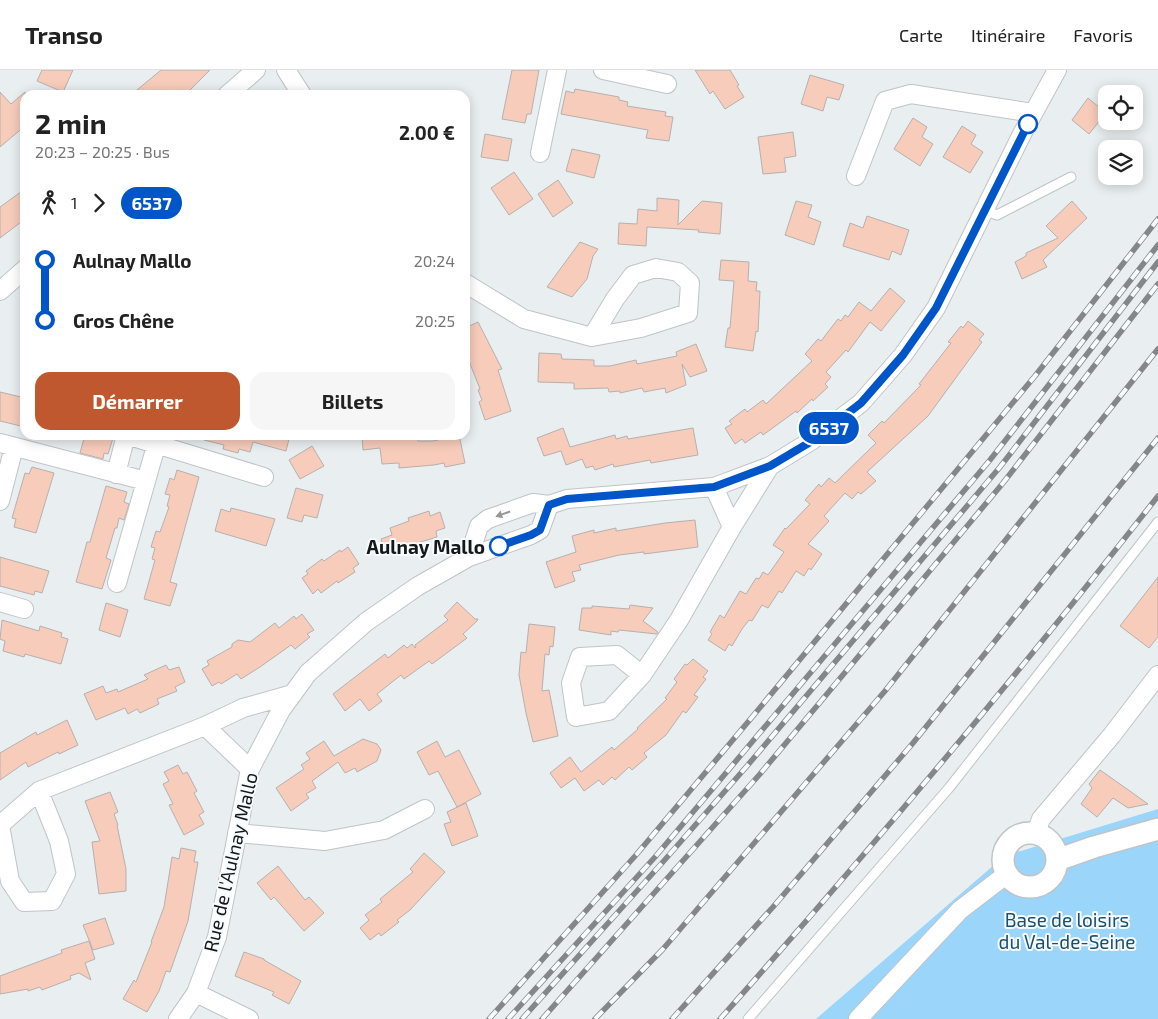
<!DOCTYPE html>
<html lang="fr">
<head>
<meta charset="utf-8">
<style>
	:root { --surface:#fff; --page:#f6f6f6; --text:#222; --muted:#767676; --line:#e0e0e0; --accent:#bf582e }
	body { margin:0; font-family:"Exo 2",sans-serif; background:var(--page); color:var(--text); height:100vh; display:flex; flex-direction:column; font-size:19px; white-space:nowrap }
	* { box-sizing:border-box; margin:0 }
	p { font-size:16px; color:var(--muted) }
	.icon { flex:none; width:28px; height:28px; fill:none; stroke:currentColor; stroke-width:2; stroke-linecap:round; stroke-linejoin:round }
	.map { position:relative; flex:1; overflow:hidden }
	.sheet { position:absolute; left:20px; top:20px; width:450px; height:350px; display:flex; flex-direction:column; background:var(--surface); border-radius:15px; box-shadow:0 2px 12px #0003 }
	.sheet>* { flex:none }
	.badge { padding:0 10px; border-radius:16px; font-size:18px; line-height:32px }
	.fabs { position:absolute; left:1098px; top:15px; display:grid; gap:10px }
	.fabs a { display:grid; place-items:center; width:45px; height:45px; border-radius:10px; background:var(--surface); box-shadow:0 2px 12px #0003; font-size:25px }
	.map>.badge { position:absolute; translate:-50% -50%; box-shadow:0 0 0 2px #fff }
	.legs { display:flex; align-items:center; gap:8px; height:55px; padding:0 15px; font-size:16px }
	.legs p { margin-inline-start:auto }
	.headline { display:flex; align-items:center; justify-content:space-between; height:85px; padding:0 15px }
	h1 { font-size:28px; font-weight:700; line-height:38px }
	.primary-button { display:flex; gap:10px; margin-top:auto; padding:10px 15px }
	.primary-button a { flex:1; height:58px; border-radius:15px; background:var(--accent); color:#fff; font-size:20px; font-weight:700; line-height:58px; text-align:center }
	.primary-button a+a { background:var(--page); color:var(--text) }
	ul { padding:0 15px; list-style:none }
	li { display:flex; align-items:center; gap:18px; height:60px; font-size:19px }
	li i { display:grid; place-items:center; width:8px; height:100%; margin:0 6px; background:currentColor }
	li i::after { content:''; width:12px; height:12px; margin:-6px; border:4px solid; border-radius:50%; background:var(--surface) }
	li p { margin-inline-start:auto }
	li:first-child i { background:linear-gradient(#0000 50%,currentColor 0) }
	li:last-child i { background:linear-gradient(currentColor 50%,#0000 0) }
	header { display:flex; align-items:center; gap:30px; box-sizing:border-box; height:70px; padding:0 25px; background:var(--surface); border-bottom:1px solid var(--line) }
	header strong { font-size:24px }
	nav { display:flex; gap:28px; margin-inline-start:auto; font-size:18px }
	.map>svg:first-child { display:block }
	.green { fill:#9bd5fa }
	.building { fill:#f7ccbb; stroke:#b6b0ae }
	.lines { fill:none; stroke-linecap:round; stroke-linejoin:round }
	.service-casing { stroke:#bfc4c7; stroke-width:11 }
	.minor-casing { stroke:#bfc4c7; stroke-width:20 }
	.tertiary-casing { stroke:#bfc4c7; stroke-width:24 }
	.service { stroke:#fff; stroke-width:9 }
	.minor { stroke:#fff; stroke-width:18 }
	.tertiary { stroke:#fff; stroke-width:21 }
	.rail-casing { stroke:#848789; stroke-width:5.5 }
	.rail { stroke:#f6fbfe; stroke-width:4; stroke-dasharray:11; stroke-linecap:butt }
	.oneway { fill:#969797 }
	.line-1-casing { stroke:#fff; stroke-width:11 }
	.line-1 { stroke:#0055c8; stroke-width:8 }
	.stop-1-dot { fill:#fff; stroke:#0055c8; stroke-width:2.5 }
	.labels { text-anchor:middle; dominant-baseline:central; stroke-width:4; stroke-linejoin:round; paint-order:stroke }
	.stop-label { font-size:19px; font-weight:bold; fill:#151718; stroke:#f6fbfe; text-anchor:end }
	.street-label { font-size:19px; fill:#151718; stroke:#f6fbfe }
	.park-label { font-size:19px; fill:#1c4f6c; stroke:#f6fbfe }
</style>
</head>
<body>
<header>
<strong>Transo</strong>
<nav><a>Carte</a><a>Itinéraire</a><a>Favoris</a></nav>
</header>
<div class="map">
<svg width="1158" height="949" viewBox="0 0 1158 949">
	<rect width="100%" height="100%" fill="#e9eef1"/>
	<path class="green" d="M1158,739v210h-342l193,-167 12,-1z"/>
	<path class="building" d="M42,0h31l-10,22 -26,-11z
		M161,0h49l-25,25h-54z
		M512,0h27l-8,44h-4l-2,9 -23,-4z
		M695,0h35l9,15 -2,1 7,11 -19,12 -12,-18 -3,3z
		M810,5l34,10 -5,15 -12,-3 -4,14 -22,-7z
		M575,19l44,8v3l9,2 -1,4 39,6 -1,4 8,1 -4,24 -23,-3 2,-8 -87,-16 5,-23 8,2z
		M0,22l11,12 14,-12v34l-25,21z
		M1088,28l18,15 -17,21 -17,-14z
		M913,48l14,9 -5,10 11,7 -13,22 -26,-17z
		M962,56l14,9 -5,9 12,8 -13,21 -27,-16z
		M793,62l3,24 -12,2 2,14 -23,2 -5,-37z
		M485,64l27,5 -4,22 -27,-4z
		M572,79l28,6 -6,23 -28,-7z
		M514,102l19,27 -24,16 -18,-27z
		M558,110l15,23 -20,14 -15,-23z
		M25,119v30l-25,19v-31z
		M657,128l22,2 -1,25 24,-24 20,2 -2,31 -22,-2 1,-2 -52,-3 -1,19 -28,-2 1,-21 18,1 1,-15 19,2z
		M796,131l16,4 -4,12 13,5 -7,23 -29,-10z
		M1072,131l15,17 -44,42 4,7 -25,12 -7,-17 11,-6v-3l32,-15 -12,-12z
		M867,146l42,14 -8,25 -9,-4 -3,9 -46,-14 7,-23 13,5z
		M580,172l18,7 -5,7 -6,23 -15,18 -25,-10z
		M721,190l28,2 -1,19 9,1 -1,9h4l-2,41 -2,-1 -3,20 -28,-4 3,-19h2l4,-47 -15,-1z
		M890,218l15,13 -24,30 -11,-9 -22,30 -2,-2 -20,22 5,5 -6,7 3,3 -15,14 -1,-2 -15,14 -1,-2 -33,24 -2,-3 -16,11 -3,-4 -7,5 -10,-16 7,-4 -3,-3 16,-12 2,3 16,-12 3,4 46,-43 -7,-7 13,-15 3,2 17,-22 3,2 4,-6 3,2 11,-15 12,9z
		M968,251l16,13 -5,6 3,2 -54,74 -61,56 9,9 -15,13 -3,-2 -6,7 -7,-6 -21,23 5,5 -21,23 14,10 -11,16 -2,-2 -5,8 -8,-5 -14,22 -3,-2 -11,17 -6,-3 -10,16 -3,-1 -7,9 -10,17 -3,-2 -4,7 -17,-11 4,-6 -2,-2 10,-17 4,3 16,-27 6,3 10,-16 3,1 4,-7 5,3 16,-23 -11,-7 12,-17 1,1 24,-25 -5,-4 14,-16 2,3 8,-9 6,5 41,-40 -8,-8 14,-14 2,2 37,-38 -2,-1 32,-41 -3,-1 13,-16 2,2z
		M478,252l24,47 -4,1 13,41 -26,9 -6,-18 3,-2 -4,-10 2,-1 -15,-38v-23z
		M696,274l11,27 -17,6 -8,-13 4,21 -20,8 -1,-5 -21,4 -2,-4 -22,5v-2l-11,1 -1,-4 -34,1v-6l-36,-1 1,-29 22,1 1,5 32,1v6h16l26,-6 1,4 40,-8 -1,-4z
		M0,322l25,6v29l-25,-6z
		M563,358l7,19 45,-12 1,4 11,-3 1,3 65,-11 5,27 -47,8 -1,-3 -36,7 -1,-3 -18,6 -2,-4 -7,2 -4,-9 -16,6 -5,-14 -17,5 -7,-18z
		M85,365h29l-6,19 -4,-1 -1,6 -23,-6z
		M205,365h85l-4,16 -33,-9 -3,10 -11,-3 -1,4 -15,-4 1,-4 -20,-5z
		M362,365h49v4l6,-1 1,3h15l26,-6 6,28 -20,4 -1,-4 -10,2 -35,3v-5l-17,1 -2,-16 -17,2z
		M312,376l12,20 -24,13 -11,-19z
		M32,397l22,6 -18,60 -22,-6 2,-8 -4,-1 13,-45 4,1z
		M177,400l22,7 -29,105 7,2 -7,22 -26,-7 11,-39 -3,-1 3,-11 -4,-1 5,-16 4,1 9,-25 -2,-1 3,-11 -5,-1 5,-16 4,2z
		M106,416l21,6 -3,10 5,2 -5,16 -5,-2 -2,10h-2l-9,30 5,2 -9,29 -26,-7 11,-40h3z
		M296,418l27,7 -6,23 -13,-3 -2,7 -15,-4z
		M231,438l44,11 -9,27 -51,-15 6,-22 9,3z
		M429,441l1,5 10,-4 5,16 -9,3 1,6 -20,6 2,5 -21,7 -1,-4 -12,3 -4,-15 11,-4 -2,-7 19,-7 -1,-3z
		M695,450l3,27 -54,7v-2l-25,3 -40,10 2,5 -9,2 3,9 -20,7 -9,-26 30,-10 -4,-16 22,-6v3l22,-5v3l49,-8z
		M348,477l11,17 -6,4 2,4 -17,11 -1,-2 -16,12 -3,-4 -5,5 -11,-16 6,-4 -2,-3 16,-12 2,2 16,-11 1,2z
		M0,487l49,14 -7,22 -7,-2 -1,4 -34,-9z
		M1158,507v60l-9,11 -29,-22z
		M457,532l18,17h3l-1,2 -14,13 4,4 -35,26 -3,-3 -25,18 -3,-4 -24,19 5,7 -13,10 -9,-12 -15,12 -12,-17 52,-40 3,4 16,-13 3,3 5,-4 3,4 1,-1 -1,-2 33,-25 -4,-4z
		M106,533l22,7 -8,27 -21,-7z
		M630,535l23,3 -10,13 15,11 -1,2 -38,-4 -1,2 -7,-1v4l-32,-5 3,-22h10v-2l37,3z
		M302,544l12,16 -7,4 3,3 -15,12 -4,-4 -31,22 -19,12 -4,-5 -16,10 -2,-2 -7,4 -10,-17 7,-4 -2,-4 25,-14v-3l6,-4 12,2 25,-19 4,5 15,-12 2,3z
		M2,550l37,11 1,-5 22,7 -1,4 7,2 -7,25 -36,-10 -1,3 -21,-6 2,-10 -5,-2z
		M529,554l26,3 -2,20 -3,-1 -1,9 -4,-1 -3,37 7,-1 9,46 -25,6 -7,-29 -7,-38 2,-23 5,1z
		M693,589l15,12 -5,6 3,2 -12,16 4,2 -12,16 -3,-2 -17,24 -22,18 3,4 -15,13 -3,-3 -14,13 -3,-3 -9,8 -4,-5 -15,11 -9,-13 -14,10 -11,-15 20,-16 11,15 31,-25 2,3 24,-21 -1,-1 30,-29 -2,-1 12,-16 -3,-3 11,-15 2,1z
		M166,595l3,5 10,-3 6,15 -10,5 2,4 -20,8 2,5 -19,9 -3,-4 -9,5 -3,-6 -29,12 -12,-26 19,-8 3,7 11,-4 1,3 30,-13 -4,-4z
		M67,650l11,25 -19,9 -1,-2 -30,15 -2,-5 -26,18v-27l36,-21 1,3z
		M363,669l14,5 4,6 -4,11 -20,11 -2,-4 -10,5 -7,-11 -26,19 4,7 -10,6 3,4 -18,13 -15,-23 28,-19 -3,-4 9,-6 -4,-6 18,-12 10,15z
		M437,671l8,16 14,-7 22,44 -24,13 -19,-36 -9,4 -12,-23z
		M178,695l5,9 4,-2 10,19 -3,2 10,19 -5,3 5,9 -20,11 -15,-30 4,-1 -10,-20 6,-3 -5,-9z
		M1100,700l27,19 21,15 -20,4 -15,-10 -16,19 -16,-13 11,-16 -3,-4z
		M110,722l8,20 -4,2 4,11h-1l9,44v22l-27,3 -7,-52 8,-1 -15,-40z
		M466,733l12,33 -26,10 -8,-22 7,-2 -4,-10z
		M181,778l15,3 -2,11h4l-10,59 -18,51 -4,-1 -7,20 -12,21 -24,-13 11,-19 2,2 16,-40h-1l13,-35 8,-50 7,2z
		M424,783l21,19 -35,38 -13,10 2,2 -18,14 -2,-3 -9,7 -10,-12 9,-8 -4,-5 17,-13 -2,-3 33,-27 -3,-3z
		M278,796l27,34 4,-3 15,16 -20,18 -30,-34 -3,3 -14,-17z
		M105,848l9,26 -21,6 -10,-25z
		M89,871l6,18 -10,4 6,17 -12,-7 -9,3 1,3 -29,11 -2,-3 -12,4v-2l-28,5v-18l62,-23 -1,-3z
		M244,882l20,7v1l37,21 -12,23 -17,-9 2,-3 -39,-16z"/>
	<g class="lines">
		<g class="service-casing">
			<path id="service" d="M984,140l13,5 74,-38
				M748,949l201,-231 209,-266"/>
		</g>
		<g class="minor-casing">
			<path id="minor" d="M286,0l16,25
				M603,0l64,14
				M227,25l29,-25
				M540,83l17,-83
				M856,106l29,-75 26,-7 122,19
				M465,213l59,36 68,18 49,-9 47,-15 2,-30 -12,-11 -22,-4 -23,7 -18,24 -23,38
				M0,221l25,-22
				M126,365l138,42
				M0,373l146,38
				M116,404l10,-39
				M0,431l14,-54
				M732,457l38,-61
				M469,487l10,-31 9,-7 45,-16 16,2 18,-6 147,-12 56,-21 41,-25 50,-38 42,-48 33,-47 86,-174 35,-64
				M117,513l39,-137
				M0,532l24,7
				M642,605l-25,-20 -37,2 -9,26 5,34 33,-6 33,-36 37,-55 53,-93 -18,-40
				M205,656l45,43
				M39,721l20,50 7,33 -14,27 -28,1 -14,-21 -10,-56 39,-34 166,-65 38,-18 50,-14
				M237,763l88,8 59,-11 41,-21
				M1036,763l5,-14 71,-84 46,-60
				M196,923l53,26
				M178,949l18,-26 21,-56 33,-168 31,-59 27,-37 58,-51 52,-36 51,-29 62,-22 9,-5 9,-25
				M858,949l102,-109 47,-36"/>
		</g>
		<g class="tertiary-casing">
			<path id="tertiary" d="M1003 790a27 27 0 1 1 54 0a27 27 0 1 1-54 0Z
				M1057,790l37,-13 64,-18"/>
		</g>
		<use href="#service" class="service"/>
		<use href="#minor" class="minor"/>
		<use href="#tertiary" class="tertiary"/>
		<g class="rail-casing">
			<path id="rail" d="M489,949l147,-164 117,-139 282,-340 123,-157
				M508,949l147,-162 335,-397 168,-215
				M522,949l140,-156 85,-97 253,-299 158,-205
				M542,949l218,-245 118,-141 125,-150 155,-199
				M595,949l68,-70 222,-258 273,-342
				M672,949l101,-112 140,-164 245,-305
				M720,949c151,-170 298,-344 438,-523"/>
		</g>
		<use href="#rail" class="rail"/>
	</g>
	<defs><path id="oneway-solid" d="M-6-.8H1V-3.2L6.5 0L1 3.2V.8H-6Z" transform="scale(1.25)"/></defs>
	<use class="oneway" href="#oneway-solid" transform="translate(503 444) rotate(161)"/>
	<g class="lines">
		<g class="line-1-casing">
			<path id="line-1" d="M499,476l32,-11 9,-5 9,-25 18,-6 147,-12 56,-21 42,-25 49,-38 42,-48 33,-47 92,-184"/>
		</g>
		<use href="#line-1" class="line-1"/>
	</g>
	<g class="stop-1-dot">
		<circle cx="1028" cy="54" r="9"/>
		<circle cx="499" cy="476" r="9"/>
	</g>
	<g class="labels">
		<g class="stop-label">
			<text x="485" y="476">Aulnay Mallo</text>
		</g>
		<g class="street-label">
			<text transform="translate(230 792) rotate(-77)">Rue de l'Aulnay Mallo</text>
		</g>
		<g class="park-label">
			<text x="1067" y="849">Base de loisirs<tspan x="1067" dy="22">du Val-de-Seine</tspan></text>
		</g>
	</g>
</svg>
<div class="fabs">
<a><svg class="icon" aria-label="locate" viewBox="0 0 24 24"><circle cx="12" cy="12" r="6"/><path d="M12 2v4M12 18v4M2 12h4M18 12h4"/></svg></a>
<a><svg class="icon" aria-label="layers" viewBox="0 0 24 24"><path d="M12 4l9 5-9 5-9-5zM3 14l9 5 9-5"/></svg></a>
</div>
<b class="badge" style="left:829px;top:358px;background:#0055c8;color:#fff">6537</b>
<section class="sheet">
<div class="headline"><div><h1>2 min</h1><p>20:23 – 20:25 · Bus</p></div><b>2.00 €</b></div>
<div class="legs"><svg class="icon" aria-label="walk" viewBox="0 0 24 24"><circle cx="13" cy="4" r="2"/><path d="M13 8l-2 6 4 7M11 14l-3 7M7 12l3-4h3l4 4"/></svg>1<svg class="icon" aria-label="forward" viewBox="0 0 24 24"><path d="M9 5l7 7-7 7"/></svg><b class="badge" style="background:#0055c8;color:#fff">6537</b></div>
<ul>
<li><i style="color:#0055c8"></i><b>Aulnay Mallo</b><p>20:24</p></li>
<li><i style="color:#0055c8"></i><b>Gros Chêne</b><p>20:25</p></li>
</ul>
<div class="primary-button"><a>Démarrer</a><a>Billets</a></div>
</section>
</div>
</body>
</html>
